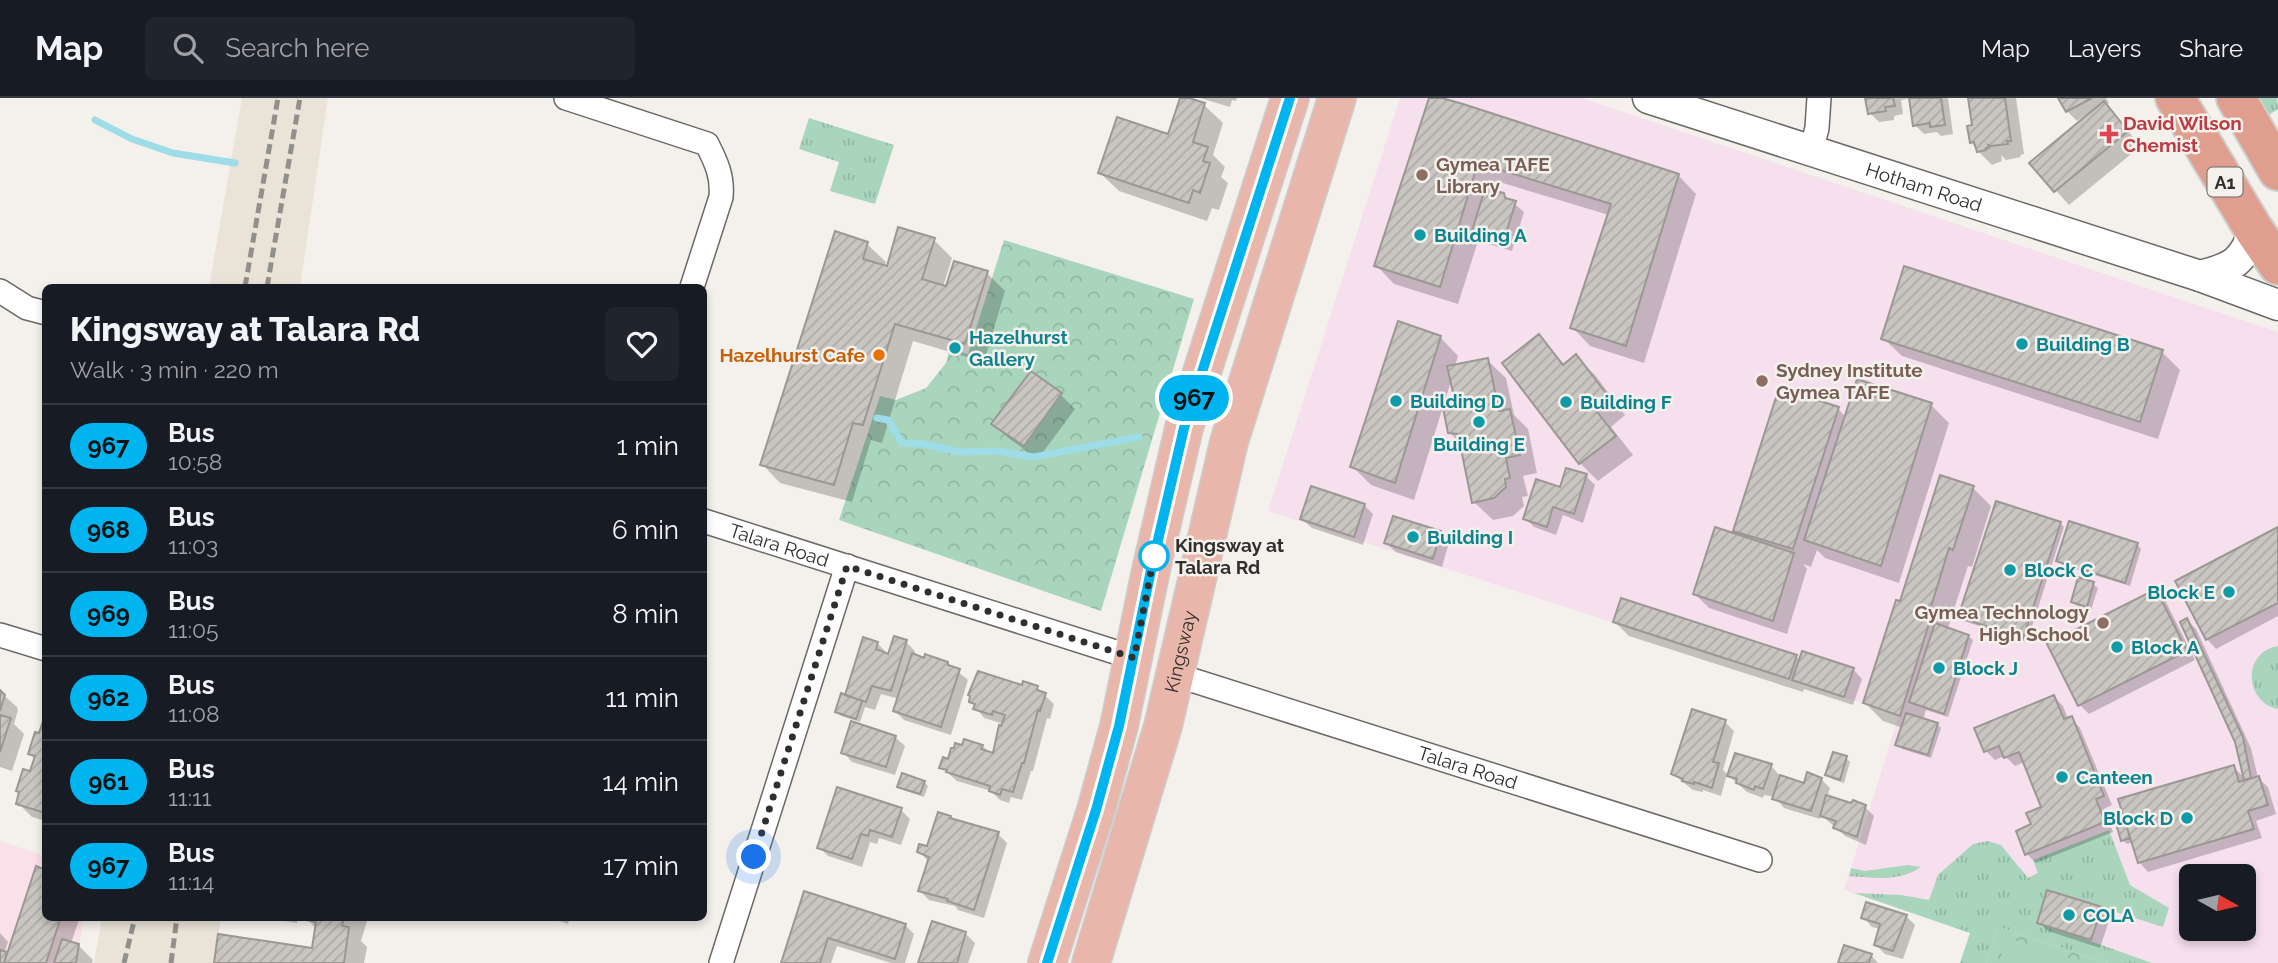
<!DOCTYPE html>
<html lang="en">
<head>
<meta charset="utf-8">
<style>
	:root { --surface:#171b24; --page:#20242c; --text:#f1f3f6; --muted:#9ea1a6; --line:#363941 }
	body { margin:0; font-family:Raleway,sans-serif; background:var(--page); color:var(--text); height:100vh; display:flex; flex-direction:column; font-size:26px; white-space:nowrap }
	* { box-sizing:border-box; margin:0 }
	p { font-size:23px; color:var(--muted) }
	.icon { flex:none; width:38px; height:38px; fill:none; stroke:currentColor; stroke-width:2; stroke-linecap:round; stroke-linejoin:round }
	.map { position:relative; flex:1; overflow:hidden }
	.panel { position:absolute; left:42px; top:186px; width:665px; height:637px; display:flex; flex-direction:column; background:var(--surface); border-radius:10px; box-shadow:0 4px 10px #0003 }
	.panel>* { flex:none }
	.badge { padding:0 14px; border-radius:23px; font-size:24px; line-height:46px }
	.needle { width:46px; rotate:98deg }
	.controls { position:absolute; left:2179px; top:766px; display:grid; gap:14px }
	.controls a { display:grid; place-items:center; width:77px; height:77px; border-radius:10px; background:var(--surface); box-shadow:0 4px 10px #0003; font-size:35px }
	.you { position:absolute; width:35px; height:35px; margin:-18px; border:5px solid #fff; border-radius:50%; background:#1a73e8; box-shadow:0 0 0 10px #1a73e833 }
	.map>.badge { position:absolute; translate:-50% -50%; box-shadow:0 0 0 4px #fff }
	.round { display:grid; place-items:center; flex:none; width:74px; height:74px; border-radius:10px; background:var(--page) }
	.overview { display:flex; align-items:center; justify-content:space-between; height:119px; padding:0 28px }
	h1 { font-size:33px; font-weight:800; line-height:52px }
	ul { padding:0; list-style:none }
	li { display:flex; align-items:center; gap:21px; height:84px; padding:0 28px; border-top:2px solid var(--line) }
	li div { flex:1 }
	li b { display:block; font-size:26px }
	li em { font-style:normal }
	li .badge { min-width:77px; font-weight:700; text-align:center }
	header { display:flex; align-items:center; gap:42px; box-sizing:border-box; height:98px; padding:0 35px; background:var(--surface); border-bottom:2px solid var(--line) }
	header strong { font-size:33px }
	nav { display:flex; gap:38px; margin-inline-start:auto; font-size:24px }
	.search { width:490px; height:63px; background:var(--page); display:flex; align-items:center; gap:18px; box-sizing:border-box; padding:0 24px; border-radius:10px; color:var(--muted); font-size:26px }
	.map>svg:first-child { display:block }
	.commercial { fill:#f9e0e9 }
	.education { fill:#f6e0ee; fill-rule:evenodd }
	.built { fill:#eae3d8 }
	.grass { fill:url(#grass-tufts) }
	.forest { fill:url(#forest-crowns) }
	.garden { fill:#a9d5bd }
	.shadow { fill:#0003 }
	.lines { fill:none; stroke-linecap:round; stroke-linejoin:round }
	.stream { stroke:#9edde7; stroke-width:7 }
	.building { fill:url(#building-hatch); stroke:#9b9894; stroke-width:2 }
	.minor-casing { stroke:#6b6965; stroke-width:26 }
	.tertiary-casing { stroke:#6b6965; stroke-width:33 }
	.primary-casing { stroke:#cdcdcd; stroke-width:40 }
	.trunk-casing { stroke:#cdcdcd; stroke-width:42 }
	.minor { stroke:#fff; stroke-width:23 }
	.tertiary { stroke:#fff; stroke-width:30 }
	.primary { stroke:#e8b6aa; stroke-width:37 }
	.trunk { stroke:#e09e8e; stroke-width:38 }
	.rail { stroke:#92908d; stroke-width:5; stroke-dasharray:10 5; stroke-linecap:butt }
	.line-casing { stroke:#fff; stroke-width:16 }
	.line { stroke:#00b5ef; stroke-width:10 }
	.walk { stroke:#302f2d; stroke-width:7; stroke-dasharray:0 12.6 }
	.health-dot { fill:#e0444e; stroke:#f4f1ec; stroke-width:2.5 }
	.education-dot { fill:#8d6e63; stroke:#f4f1ec; stroke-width:2.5 }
	.culture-dot { fill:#0f9aa8; stroke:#f4f1ec; stroke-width:2.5 }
	.food-dot { fill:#e8710a; stroke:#f4f1ec; stroke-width:2.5 }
	.stop-dot { fill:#fff; stroke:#00b5ef; stroke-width:3.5 }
	.labels { text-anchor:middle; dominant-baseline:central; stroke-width:5; stroke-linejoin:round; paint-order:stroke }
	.shield { fill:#f4f1ec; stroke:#6b6966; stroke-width:2 }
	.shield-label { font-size:18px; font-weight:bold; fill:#302f2d }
	.health-label { font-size:19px; font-weight:bold; fill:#be3a42; stroke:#f4f1ec; text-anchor:start }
	.education-label { font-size:19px; font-weight:bold; fill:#785e54; stroke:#f4f1ec; text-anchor:start }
	.street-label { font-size:19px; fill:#302f2d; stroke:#f4f1ec }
	.culture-label { font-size:19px; font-weight:bold; fill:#0d838f; stroke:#f4f1ec; text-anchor:start }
	.food-label { font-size:19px; font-weight:bold; fill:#c56008; stroke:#f4f1ec; text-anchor:end }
	.stop-label { font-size:19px; font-weight:bold; fill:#302f2d; stroke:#f4f1ec; text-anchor:start }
</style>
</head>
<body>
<header>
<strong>Map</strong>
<div class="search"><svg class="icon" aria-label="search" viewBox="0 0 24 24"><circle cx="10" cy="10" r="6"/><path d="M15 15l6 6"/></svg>Search here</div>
<nav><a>Map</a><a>Layers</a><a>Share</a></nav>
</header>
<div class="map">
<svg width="2278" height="865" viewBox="0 0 2278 865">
	<defs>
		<pattern id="grass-tufts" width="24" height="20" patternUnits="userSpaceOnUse" patternTransform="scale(1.75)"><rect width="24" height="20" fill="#a9d5bd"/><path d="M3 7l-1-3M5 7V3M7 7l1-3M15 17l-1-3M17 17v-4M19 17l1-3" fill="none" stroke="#92b7a3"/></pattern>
		<pattern id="forest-crowns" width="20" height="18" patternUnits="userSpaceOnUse" patternTransform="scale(1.75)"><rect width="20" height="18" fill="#a9d5bd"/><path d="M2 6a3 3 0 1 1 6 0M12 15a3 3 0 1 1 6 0" fill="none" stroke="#92b7a3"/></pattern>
		<pattern id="building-hatch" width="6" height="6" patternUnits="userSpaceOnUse" patternTransform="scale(1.75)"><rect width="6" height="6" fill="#c9c6c2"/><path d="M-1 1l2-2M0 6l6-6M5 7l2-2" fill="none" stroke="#adaaa7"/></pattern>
	</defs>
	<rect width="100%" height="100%" fill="#f4f1ec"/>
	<path class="commercial" d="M0,743l45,15 1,61h38l-8,46h-76z"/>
	<path class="education" d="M1400,0h182l696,234v631h-318l10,-30 -126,-43 55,-175 -631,-204zM2191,779h53v52h-53z"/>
	<path class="built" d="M242,0h86l-28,189h-91z
		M102,819h119l-7,46h-120z"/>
	<path class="grass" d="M2260,0h17l1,11 -9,6z
		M809,20l85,27 -19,59 -45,-13 9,-29 -40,-13z
		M2278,548v63c-34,-7 -36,-57 0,-63z
		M2109,732l21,55 39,23 -6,19 -116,-37 -10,32 115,41h-44l-110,-36 -12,36h-26l10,-30 -116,-40 47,2 28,5 9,-25 35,-31 15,-3 13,4 27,33 10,-5 -5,-13z
		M1908,767l13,2c-22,15 -46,11 -72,9l2,-8 14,3z"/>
	<path class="forest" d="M1004,142l190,59 -93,312 -262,-91 41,-124 16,4 30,-12 20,-25 4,-15 18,6z
		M1998,829l110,36h-122z"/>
	<path class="garden" d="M2007,840l77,25h-85z"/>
	<path class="shadow" d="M1182,0l22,7 19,18 -10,32 12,12 -4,10 7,6 -9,27 -7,-2 -5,13 -88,-30 -19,-18 69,-37z
		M1200,0h37l-1,3 -4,-1 -2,7z
		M1430,0l248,77 18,19 -52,169 -54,-17 -18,-19 37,-112 -113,-34 -5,18 12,-5 21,18 -12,39 -30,-9 -3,-4 -21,66 -64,-20 -18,-19z
		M1867,0h81l5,36 -12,2 -4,-4 -13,2 -9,-9 -4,-27 -10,2 2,14 -9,2v4l-15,2 -9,-9z
		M1970,0h46l8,56 -4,1 1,2 -15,3 -5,-5 1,6 -10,4 -14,-14 -7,-9 3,-16z
		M2060,0h46l3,5 -4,2 36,41 -72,59 -38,-42 56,-46 -1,-2 -9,6 -10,-10z
		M934,142l18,18 -9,29 4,1 40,-15 18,18 -21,71 -71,-21 -31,102 -11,-3 -19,62 -72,-19 -18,-19 105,-220 19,18 -2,5 4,1z
		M1440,239l18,19 -3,10 32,-6 19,18 8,37 14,14 9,44 -14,3 5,20 -6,1 2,9 -11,10 -20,4 -19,-18 -12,-57 -13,-13 9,-25 -6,-29 -38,122 -43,-15 -19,-19z
		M1539,239l26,28 11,-8 19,18 30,40 -14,12 22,28 -35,26 -18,-18z
		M1883,240l279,14 18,18 -22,69 -256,-83z
		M1061,297l14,14 -37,50 -31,-22 -14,-14z
		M1931,307l18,18 -50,160 -74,-25 -8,-8 -6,17 -8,-3 4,5 -20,65 -78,-26 -14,-14 48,-56 -8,-8 103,-121 8,8z
		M1586,378l9,9 -12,38 -20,-8 -7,20 -22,-8 -9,-9 36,-29z
		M1973,390l18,18 -19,61 -4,-1 -20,62 20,8 5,4 -25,77 -22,-7 -3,10 14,4 4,4 -10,30 -29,-9 -5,-4 6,-17 -20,-7 -18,-18 36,-100z
		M1364,407l9,9 -10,31 -51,-17 -10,-9z
		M2060,425l4,4 -37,115 -63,-21 -4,-4z
		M2278,431v87l-62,33 -9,-10z
		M1440,435l9,9 -7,25 -46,-15 -10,-9z
		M2137,446l4,5 -11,37 -68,-21 -4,-4z
		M2079,482l14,4 5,4 -7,22 -14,-4 -4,-4z
		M2156,493l9,9 30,60 -106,54 -9,-9z
		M2187,522l9,9 55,119 7,30 10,9 8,27 -20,7 6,17 -114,34 -9,-10 -6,-20 -6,2 -5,-4 -3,-11 114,-62 13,12 -7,-30z
		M1615,524l238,47 9,10 -9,26 -49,-16 -1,3 -174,-56z
		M906,544l9,9 -1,5 33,7 21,17 -17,55 -47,-15 -9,-9 4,-12 -18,-5 -6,16 -10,-3 -5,15 -19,-6 -4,-4 40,-69 9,9v3l3,1z
		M1023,589l14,1 17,16 -4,15 -3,-1 -14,53h-2l-9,29 -11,-3 -2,6 -9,-3 -9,-9 -34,-10 -16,-14 8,-6 33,-15 12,9 10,-31 -20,-6 -13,-17z
		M0,594l17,15 1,3 -4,14 10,10 -12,37 -12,-4z
		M2054,599l9,9 5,13 3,-1 9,10 32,77 -8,4 9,23 -77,31 -9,-9 6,-29 10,-17 -18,-46 -10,4 -10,-10 -10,4 -9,-9z
		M1725,624l9,9 -11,39 4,4 -6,22 -18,-6v2l-10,-2 -20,-16z
		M46,625v98l-14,-4 -14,-14 17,-43 -5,-6z
		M895,639l10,9 -10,29 -43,-13 -9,-10z
		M1846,660l4,4 -6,21 -12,-4 -5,-4z
		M1771,668l9,10 25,9 16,-6 9,9 -3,10 38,9 9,9 -8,29 -21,-9 -24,-21 -1,4 -36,-11 -9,-11 -11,-2 -1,3 -16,-6 -18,-16z
		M924,684l4,4 -4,11 -21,-7 -4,-4z
		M901,712l9,9 -9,26 -22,-7 -2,6 -7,-2 -8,25 -34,-11 -9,-9z
		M939,716l59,20 9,9 -23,75 -26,-8 -3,-4 -26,-6 -9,-9 9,-29 -10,-11 9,-3z
		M805,795l100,32 9,9 -9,29h-14l-54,-17 -6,17h-48z
		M2101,811l9,9 -10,30 -52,-17 -9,-9z
		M1906,818l9,9 -12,34 -18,-5 -9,-9 4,-16 -8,-2 -9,-10z
		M46,819h34l-9,26 8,3 14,14 -1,3h-92v-30l8,9 -4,11 4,3z
		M258,819h39v6z
		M308,819h54l5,4 -6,20 6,6 -3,16h-149l5,-27 94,14 3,-21 -10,-10z
		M547,819h23l-2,7z
		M933,825l33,11 9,9 -7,20h-48z
		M1845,849l26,8 7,8h-8l2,-5h-4l-1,5h-27z"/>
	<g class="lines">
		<path class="stream" d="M95,22l37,19 41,14 62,10
			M877,320l11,2 14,23 21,1 37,8 37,-1 37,6 105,-20"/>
	</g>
	<path class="building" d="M1180,0h9l16,5 -12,39 15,5 -5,14 7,2 -10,30 -7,-3 -4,13 -91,-30 19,-56 51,17z
		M1429,0h13l21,6 216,70 -53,172 -56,-18 41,-124 -133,-41 -38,124 -66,-21z
		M1865,0h28l2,8 -10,1 1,4 -18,3z
		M1909,0h32l4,27 -15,2v-4l-17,3z
		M1968,0h37l6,43h-4l1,3 -17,2 -3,-1 1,3h-3v2l-9,2 -3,-10 -4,1 -3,-17 5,-1z
		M2058,0h34l-26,14z
		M2104,3l24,30 -74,61 -25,-29z
		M1496,93l8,2 1,5 11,3 -13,42 -32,-9 13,-42 8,3z
		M898,129l37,11 -13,41 24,7 8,-25 34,10 -23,73 -70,-20 -32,101 -10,-2 -19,62 -74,-20 75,-234 33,11 -5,17 24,7z
		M1904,168l259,84 -23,72 -259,-83z
		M1398,223l43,15 -46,147 -45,-16z
		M1539,236l24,31 13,-11 32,42 -14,12 22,28 -37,28 -77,-101z
		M1488,260l11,53 11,-2 10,46 -14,3 4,20 -5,1 1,8 -12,11 -22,5 -14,-69 -10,-1 -5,-25 13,-2 -9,-40z
		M1031,273l31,22 -38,53 -33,-22z
		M1857,281l75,24 -51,163 -77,-26z
		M1779,290l60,19 -46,142 -60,-18z
		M1566,370l21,6 -13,40 -21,-7 -6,20 -24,-8 13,-40 24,8z
		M1940,377l34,11 -21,64 -4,-2 -19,62 3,1 -33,105 -37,-13 33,-103 4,1z
		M1311,388l54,18 -11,33 -54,-18z
		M1996,403l65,21 -38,116 -65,-21z
		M1393,418l48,15 -8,28 -49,-16z
		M2069,423l69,22 -13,40 -69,-22z
		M1715,429l79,26 -21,68 -80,-27z
		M2278,429v76l-72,37 -31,-59z
		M2078,479l16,5 -7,25 -16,-5z
		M2156,491l31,62 -109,55 -31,-62z
		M1621,500l176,57 -8,24 -176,-57z
		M2187,520l56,119 8,41 -7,2 -9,-38 -55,-120z
		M1935,525l34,12 -25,79 -35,-12z
		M894,538l13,4 -16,51 -19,-5 -6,16 -21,-7 18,-58 15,5 -2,7 12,5z
		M1802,553l52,17 -10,29 -52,-17z
		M912,555l12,5 1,-4 23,8v3l12,4 -19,58 -48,-16z
		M978,573l44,14 1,-4 15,5 -1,4 9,3 -6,18 -2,-1 -14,53h-2l-9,29 -11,-3 -2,6 -11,-4 1,-5 -44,-14 1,-2 -8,-2 4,-11 5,2 3,-11h3l1,-5 7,2 2,-6 19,6 -2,4 12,4 6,-28 2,1 4,-11 -12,-4 -1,4 -19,-6 2,-5 -6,-2 1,-6 -2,-1z
		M0,592l5,5 -5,16z
		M841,595l21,8 -6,18 -21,-7z
		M2054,597l10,24 8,-3 32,80 -8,3 9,23 -80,33 -9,-24 15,-7 -5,-11 15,-6 -22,-55 -15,6 -5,-12 -15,6 -10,-24z
		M1692,611l34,11 -13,42 6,1 -7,25 -18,-6v2l-12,-3 1,-2 -12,-5z
		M1906,615l32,10 -10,32 -33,-10z
		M0,617l11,3 -11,34z
		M43,623l3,1v87l-4,3 -26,-8 3,-12 -3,-1 7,-22 7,2 5,-15 -7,-2 7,-22 4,1z
		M851,623l45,15 -10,31 -45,-14z
		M1833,654l14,4 -7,24 -15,-5z
		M1735,655l37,11 -9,25 -8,-3 -1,4 -18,-7 1,-4 -10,-3z
		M2234,667l5,17 20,-6 9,29 -20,6 6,18 -116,34 -20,-64z
		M1807,674l15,6 -11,33 -39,-12 8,-24 24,8z
		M902,675l23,8 -5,13 -23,-7z
		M837,689l65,21 -10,29 -22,-7 -2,6 -7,-2 -9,25 -35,-11z
		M1826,697l25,8 2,-3 13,5 -9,32 -24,-9 3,-7 -16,-5z
		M938,714l13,4 -1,2 49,14 -25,78 -27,-9 1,-2 -30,-8 11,-34 -12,-5 2,-8 8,2z
		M2126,726l4,14 -9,3 -4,-14z
		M36,768l10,4v47h15l-15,46h-42z
		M2047,792l55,17 -11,33 -54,-17z
		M804,793l102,33 -11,35 -67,-21 -8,25h-39z
		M1866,804l41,13 -14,36 -19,-6 6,-21 -19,-6z
		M306,819h38l-2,9 7,1 -5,36h-130l4,-29 94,14 4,-26 -10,-2z
		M932,823l34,11 -9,31h-39z
		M62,841l17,5 -3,19h-22z
		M1844,847l28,9 -3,9h-31z
		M0,852l7,2 -3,11h-4z"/>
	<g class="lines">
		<g class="minor-casing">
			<g id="minor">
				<path d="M566,0l141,46c9,18 16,32 14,53l-29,90"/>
				<path d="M1811,53l6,-23 2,-30"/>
				<path d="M0,193l27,17 19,5"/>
				<path id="s1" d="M704,423l430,137"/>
				<path d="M0,537l46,14"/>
				<path id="s2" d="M1176,577l584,185"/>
				<path d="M721,865l126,-397"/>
			</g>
		</g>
		<g class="tertiary-casing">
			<g id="tertiary">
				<path id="s3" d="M1648,0l552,178 78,29"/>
				<path d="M2200,178c32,-8 44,-14 54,-46"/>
			</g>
		</g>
		<g class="primary-casing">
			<g id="primary">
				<path d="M1047,865l49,-153 23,-84 32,-156 33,-142 106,-330"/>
				<path id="s4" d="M1091,865l72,-237 66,-284 108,-344"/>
			</g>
		</g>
		<g class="trunk-casing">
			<path id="trunk" d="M2175,0l79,132 24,35
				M2236,0l42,73"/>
		</g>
		<use href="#minor" class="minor"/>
		<use href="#tertiary" class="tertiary"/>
		<use href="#primary" class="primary"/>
		<use href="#trunk" class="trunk"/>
		<path class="rail" d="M245,189l33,-189
			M267,189l33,-189
			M124,865l11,-46
			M171,865l6,-46"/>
	</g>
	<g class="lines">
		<g class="line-casing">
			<path id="line" d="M1047,865l49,-153 23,-84 32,-156 33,-142 106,-330"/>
		</g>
		<use href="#line" class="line"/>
		<path class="walk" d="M754,759l93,-291 287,92 22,-112 -2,10"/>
	</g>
	<path class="health-dot" d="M2105.5 25.5h7v7h7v7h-7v7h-7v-7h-7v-7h7z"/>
	<g class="education-dot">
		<circle cx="1422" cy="77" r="7"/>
		<circle cx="1762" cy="283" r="7"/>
		<circle cx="2103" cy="525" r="7"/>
	</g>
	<g class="culture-dot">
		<circle cx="1420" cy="137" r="7"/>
		<circle cx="2022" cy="246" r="7"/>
		<circle cx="955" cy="250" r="7"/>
		<circle cx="1396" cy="303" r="7"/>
		<circle cx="1566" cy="304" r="7"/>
		<circle cx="1479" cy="324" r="7"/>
		<circle cx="1413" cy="439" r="7"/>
		<circle cx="2010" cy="472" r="7"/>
		<circle cx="2229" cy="494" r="7"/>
		<circle cx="2117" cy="549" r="7"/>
		<circle cx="1939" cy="570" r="7"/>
		<circle cx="2062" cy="679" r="7"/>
		<circle cx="2187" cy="720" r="7"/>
		<circle cx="2069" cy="817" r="7"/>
	</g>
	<circle class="food-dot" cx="879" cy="257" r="7"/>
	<circle class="stop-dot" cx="1154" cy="458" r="14"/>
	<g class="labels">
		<rect class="shield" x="2207.5" y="69.5" width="35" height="29" rx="5"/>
		<g class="shield-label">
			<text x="2225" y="84">A1</text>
		</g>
		<g class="health-label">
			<text x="2123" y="25">David Wilson<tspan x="2123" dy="22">Chemist</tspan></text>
		</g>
		<g class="education-label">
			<text x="1436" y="66">Gymea TAFE<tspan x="1436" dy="22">Library</tspan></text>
			<text x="1776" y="272">Sydney Institute<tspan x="1776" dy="22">Gymea TAFE</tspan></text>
			<text x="2089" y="514" text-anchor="end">Gymea Technology<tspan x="2089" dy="22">High School</tspan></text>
		</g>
		<g class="street-label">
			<text stroke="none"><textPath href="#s3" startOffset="290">Hotham Road</textPath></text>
			<text stroke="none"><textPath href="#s1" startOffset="79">Talara Road</textPath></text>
			<text stroke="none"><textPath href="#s4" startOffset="324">Kingsway</textPath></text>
			<text stroke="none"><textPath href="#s2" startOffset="306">Talara Road</textPath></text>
		</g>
		<g class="culture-label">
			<text x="1434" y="137">Building A</text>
			<text x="969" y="239">Hazelhurst<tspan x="969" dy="22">Gallery</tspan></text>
			<text x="2036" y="246">Building B</text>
			<text x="1410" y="303">Building D</text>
			<text x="1580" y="304">Building F</text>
			<text x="1479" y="346" text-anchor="middle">Building E</text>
			<text x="1427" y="439">Building I</text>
			<text x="2024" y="472">Block C</text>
			<text x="2215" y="494" text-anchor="end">Block E</text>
			<text x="2131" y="549">Block A</text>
			<text x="1953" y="570">Block J</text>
			<text x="2076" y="679">Canteen</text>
			<text x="2173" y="720" text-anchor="end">Block D</text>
			<text x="2083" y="817">COLA</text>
		</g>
		<g class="food-label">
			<text x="865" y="257">Hazelhurst Cafe</text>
		</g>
		<g class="stop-label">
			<text x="1175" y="447">Kingsway at<tspan x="1175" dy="22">Talara Rd</tspan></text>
		</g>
	</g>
</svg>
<div class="controls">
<a><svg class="needle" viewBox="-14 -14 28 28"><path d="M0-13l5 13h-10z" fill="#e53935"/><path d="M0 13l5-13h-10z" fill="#9ea1a6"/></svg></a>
</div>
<div class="you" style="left:754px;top:759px"></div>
<b class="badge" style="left:1194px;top:300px;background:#00b5ef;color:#111">967</b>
<section class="panel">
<div class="overview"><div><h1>Kingsway at Talara Rd</h1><p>Walk · 3 min · 220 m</p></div><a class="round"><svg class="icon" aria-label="heart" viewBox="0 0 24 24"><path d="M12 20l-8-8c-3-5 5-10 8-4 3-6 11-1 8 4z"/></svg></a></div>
<ul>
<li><span class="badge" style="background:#00b5ef;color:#111">967</span><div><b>Bus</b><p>10:58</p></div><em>1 min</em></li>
<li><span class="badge" style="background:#00b5ef;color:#111">968</span><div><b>Bus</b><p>11:03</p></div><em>6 min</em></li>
<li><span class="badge" style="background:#00b5ef;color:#111">969</span><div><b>Bus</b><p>11:05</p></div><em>8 min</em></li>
<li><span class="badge" style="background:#00b5ef;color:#111">962</span><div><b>Bus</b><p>11:08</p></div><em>11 min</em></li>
<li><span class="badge" style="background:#00b5ef;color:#111">961</span><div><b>Bus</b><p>11:11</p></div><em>14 min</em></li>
<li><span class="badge" style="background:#00b5ef;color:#111">967</span><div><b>Bus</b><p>11:14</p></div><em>17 min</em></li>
</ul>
</section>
</div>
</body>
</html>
